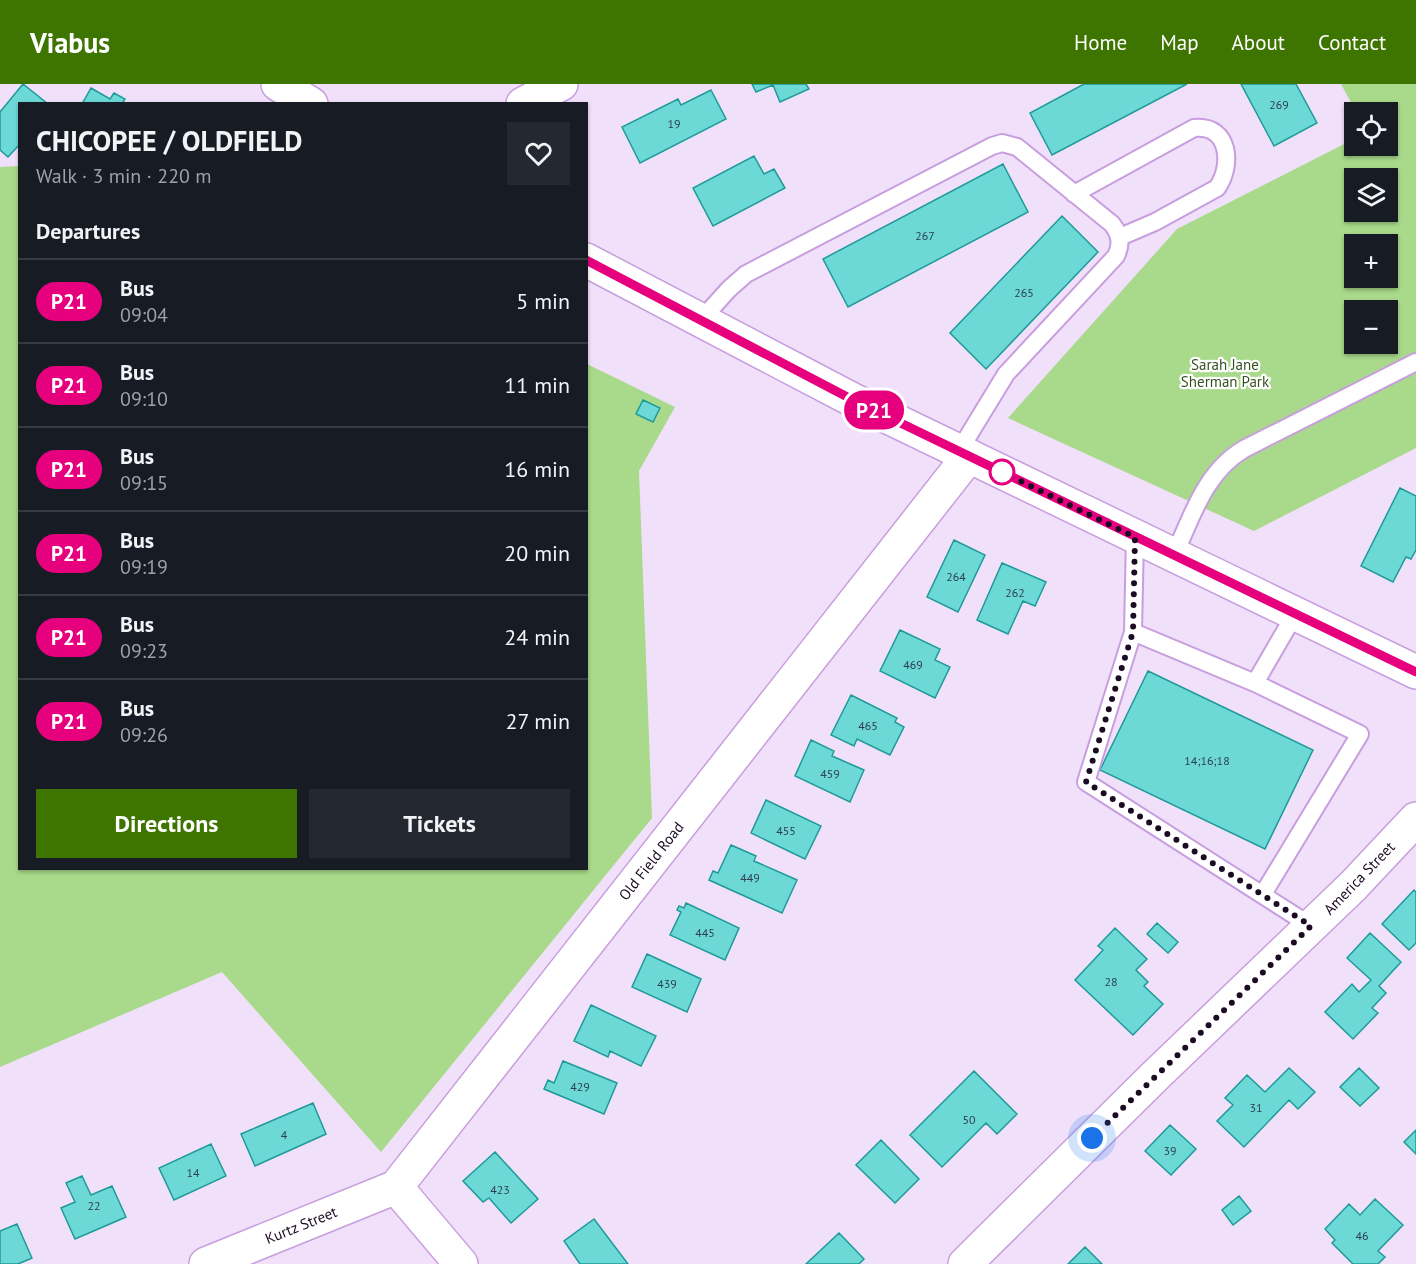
<!DOCTYPE html>
<html lang="en">
<head>
<meta charset="utf-8">
<style>
	:root { --surface:#171b24; --page:#242831; --text:#f1f3f6; --muted:#9ea1a6; --line:#363941; --accent:#3e7400 }
	body { margin:0; font-family:"PT Sans",sans-serif; background:var(--page); color:var(--text); height:100vh; display:flex; flex-direction:column; font-size:22px; white-space:nowrap }
	* { box-sizing:border-box; margin:0 }
	p { font-size:20px; color:var(--muted) }
	.icon { flex:none; width:33px; height:33px; fill:none; stroke:currentColor; stroke-width:2; stroke-linecap:round; stroke-linejoin:round }
	.map { position:relative; flex:1; overflow:hidden }
	.sheet { position:absolute; left:18px; top:18px; width:570px; height:768px; display:flex; flex-direction:column; background:var(--surface); border-radius:0px; box-shadow:0 2px 4px #0004 }
	.sheet>* { flex:none }
	.badge { padding:0 12px; border-radius:20px; font-size:21px; line-height:39px }
	.fabs { position:absolute; left:1344px; top:18px; display:grid; gap:12px }
	.fabs a { display:grid; place-items:center; width:54px; height:54px; border-radius:0px; background:var(--surface); box-shadow:0 2px 4px #0004; font-size:30px }
	.you { position:absolute; width:30px; height:30px; margin:-15px; border:4px solid #fff; border-radius:50%; background:#1a73e8; box-shadow:0 0 0 9px #1a73e833 }
	.map>.badge { position:absolute; translate:-50% -50%; box-shadow:0 0 0 3px #fff }
	h2 { padding:0 18px; font-size:22px; line-height:54px }
	.round { display:grid; place-items:center; flex:none; width:63px; height:63px; border-radius:0px; background:var(--page) }
	.overview { display:flex; align-items:center; justify-content:space-between; height:102px; padding:0 18px }
	h1 { font-size:28px; font-weight:700; line-height:45px }
	.primary-button { display:flex; gap:12px; margin-top:auto; padding:12px 18px }
	.primary-button a { flex:1; height:69px; border-radius:0px; background:var(--accent); color:#fff; font-size:24px; font-weight:700; line-height:69px; text-align:center }
	.primary-button a+a { background:var(--page); color:var(--text) }
	ul { padding:0; list-style:none }
	li { display:flex; align-items:center; gap:18px; height:84px; padding:0 18px; border-top:2px solid var(--line) }
	li div { flex:1 }
	li b { display:block; font-size:22px }
	li em { font-style:normal }
	li .badge { min-width:66px; font-weight:700; text-align:center }
	header { display:flex; align-items:center; gap:36px; box-sizing:border-box; height:84px; padding:0 30px; background:var(--accent); color:#fff }
	header strong { font-size:28px }
	nav { display:flex; gap:33px; margin-inline-start:auto; font-size:21px }
	.map>svg:first-child { display:block }
	.green { fill:#a9d98a; fill-rule:evenodd }
	.building { fill:#6cd9d7; stroke:#1e9a99; stroke-width:1.5 }
	.lines { fill:none; stroke-linecap:round; stroke-linejoin:round }
	.lane-casing { stroke:#c89ede; stroke-width:20 }
	.street-casing { stroke:#c89ede; stroke-width:36 }
	.secondary-casing { stroke:#c89ede; stroke-width:36 }
	.lane { stroke:#fff; stroke-width:16 }
	.street { stroke:#fff; stroke-width:33 }
	.secondary { stroke:#fff; stroke-width:33 }
	.line-casing { stroke:#fff; stroke-width:14 }
	.line { stroke:#e6007e; stroke-width:9 }
	.walk { stroke:#1b0b23; stroke-width:6; stroke-dasharray:0 10.8 }
	.stop-dot { fill:#fff; stroke:#e6007e; stroke-width:3 }
	.labels { text-anchor:middle; dominant-baseline:central; stroke-width:4.5; stroke-linejoin:round; paint-order:stroke }
	.number-label { font-size:12px; fill:#2f3e50 }
	.park-label { font-size:15px; fill:#355121; stroke:#fff }
	.street-label { font-size:15px; fill:#1b0b23; stroke:#fff }
</style>
</head>
<body>
<header>
<strong>Viabus</strong>
<nav><a>Home</a><a>Map</a><a>About</a><a>Contact</a></nav>
</header>
<div class="map">
<svg width="1416" height="1180" viewBox="0 0 1416 1180">
	<rect width="100%" height="100%" fill="#f1e0fa"/>
	<path class="green" d="M1341,0h75v364l-162,83 -246,-113 169,-189 177,-90v7h34v-34h-32zM1354,94h34v34h-34zM1354,160h34v34h-34zM1354,226h34v34h-34z
		M19,82l1,702h566l1,-504 88,43 -36,64 13,347 -271,334 -159,-180 -222,95v-900z"/>
	<path class="building" d="M23,0l25,20h-28v40l-12,13 -8,-7v-38z
		M752,0h54l3,5 -29,13 -7,-17 -17,7z
		M1084,0h103l-135,71 -22,-42z
		M1241,0h55l21,39 -43,23z
		M91,4l19,11 4,-6 11,6 -3,5h-40z
		M711,6l15,29 -86,44 -18,-36 56,-28 3,6z
		M754,72l10,18 10,-5 11,19 -72,38 -20,-38z
		M1003,80l25,48 -180,95 -25,-48z
		M1062,132l36,36 -112,117 -36,-36z
		M643,316l17,8 -7,14 -17,-8z
		M1400,404l16,8v54l-5,9 -5,-2 -13,25 -32,-16z
		M954,456l31,15 -27,57 -31,-15z
		M1002,479l44,19 -11,24 -12,-5 -15,33 -31,-14z
		M900,546l40,19 -5,11 15,7 -15,31 -55,-27z
		M1148,587l165,79 -48,99 -165,-79z
		M851,611l46,23 -2,4 9,5 -14,28 -33,-16 -3,7 -23,-11z
		M811,656l23,11 -2,5 32,14 -14,32 -55,-26z
		M766,716l55,26 -16,33 -54,-26z
		M731,761l25,11 -2,5 43,19 -15,33 -73,-33 4,-9 5,2z
		M1414,806l2,2v51l-7,7 -27,-26z
		M686,819l53,25 -14,32 -55,-25 11,-23 -4,-2 2,-4 5,2z
		M1157,839l21,19 -10,11 -21,-19z
		M1115,844l32,31 -11,11 12,12 -4,4 19,18 -30,31 -58,-55 28,-30 -5,-4z
		M1370,849l31,29 -22,24 7,7 -14,15 6,5 -25,26 -28,-27 27,-28 7,8 12,-12 -24,-22z
		M647,870l54,25 -14,33 -55,-25z
		M591,921l65,31 -15,30 -31,-15 -2,6 -34,-16z
		M563,977l54,22 -13,31 -60,-25 4,-9 6,3z
		M1289,984l26,24 -17,17 -9,-9 -45,47 -27,-26 16,-16 -8,-7 22,-23 18,17z
		M1359,984l20,20 -19,18 -20,-19z
		M974,987l43,43 -20,20 -11,-11 -44,44 -32,-32z
		M313,1019l13,31 -71,32 -14,-32z
		M1170,1041l26,24 -25,26 -26,-24z
		M1416,1046v24l-12,-12z
		M881,1056l38,39 -24,24 -39,-38z
		M211,1060l15,32 -52,24 -15,-32z
		M495,1068l43,47 -27,24 -22,-25 -6,4 -20,-21z
		M82,1092l9,19 21,-9 14,31 -51,22 -14,-31 14,-6 -9,-19z
		M1239,1112l12,15 -18,14 -11,-15z
		M1375,1115l28,26 -25,26 7,6 -7,7h-25l-21,-21 3,-3 -10,-11 24,-25 11,11z
		M594,1135l34,45h-48l-16,-23z
		M17,1140l15,34 -14,6h-18v-33z
		M839,1149l25,26 -5,5h-53z
		M1085,1163l17,17h-34z"/>
	<g class="lines">
		<g class="lane-casing">
			<path id="lane" d="M1074,110l120,-66c36,-4 39,38 23,60l-62,34 -35,15
				M701,236l28,-31 17,-15 246,-128 10,-3 15,4 95,77c8,10 10,20 4,32l-110,118 -47,77
				M1135,453l-2,95 -47,150 225,144
				M1174,472c18,-40 31,-84 70,-107l172,-87
				M1133,548l122,51 105,51 -97,160
				M1255,599l40,-69"/>
		</g>
		<g class="street-casing">
			<path id="street" d="M523,20l38,-20
				M206,1180l190,-77
				M461,1180l-65,-77 573,-731
				M965,1180l190,-188 198,-190 63,-67"/>
		</g>
		<g class="secondary-casing">
			<path id="secondary" d="M278,0l33,20
				M586,176l267,140 563,272"/>
		</g>
		<use href="#lane" class="lane"/>
		<use href="#street" class="street"/>
		<use href="#secondary" class="secondary"/>
	</g>
	<g class="lines">
		<g class="line-casing">
			<path id="line" d="M586,176l267,140 563,272"/>
		</g>
		<use href="#line" class="line"/>
		<path class="walk" d="M1002,388l133,65 -2,95 -47,150 225,144 -219,212"/>
	</g>
	<circle class="stop-dot" cx="1002" cy="388" r="12"/>
	<g class="labels">
		<g class="number-label">
			<text x="1279" y="20">269</text>
			<text x="674" y="39">19</text>
			<text x="925" y="151">267</text>
			<text x="1024" y="208">265</text>
			<text x="956" y="492">264</text>
			<text x="1015" y="508">262</text>
			<text x="913" y="580">469</text>
			<text x="868" y="641">465</text>
			<text x="1207" y="676">14;16;18</text>
			<text x="830" y="689">459</text>
			<text x="786" y="746">455</text>
			<text x="750" y="793">449</text>
			<text x="705" y="848">445</text>
			<text x="1111" y="897">28</text>
			<text x="667" y="899">439</text>
			<text x="580" y="1002">429</text>
			<text x="1256" y="1023">31</text>
			<text x="969" y="1035">50</text>
			<text x="284" y="1050">4</text>
			<text x="1170" y="1066">39</text>
			<text x="193" y="1088">14</text>
			<text x="500" y="1105">423</text>
			<text x="94" y="1121">22</text>
			<text x="1362" y="1151">46</text>
		</g>
		<g class="park-label">
			<text x="1225" y="280">Sarah Jane<tspan x="1225" dy="17">Sherman Park</tspan></text>
		</g>
		<g class="street-label">
			<text transform="translate(651 777) rotate(-52)">Old Field Road</text>
			<text transform="translate(1359 794) rotate(-46)">America Street</text>
			<text transform="translate(301 1141) rotate(-22)">Kurtz Street</text>
		</g>
	</g>
</svg>
<div class="fabs">
<a><svg class="icon" aria-label="locate" viewBox="0 0 24 24"><circle cx="12" cy="12" r="6"/><path d="M12 2v4M12 18v4M2 12h4M18 12h4"/></svg></a>
<a><svg class="icon" aria-label="layers" viewBox="0 0 24 24"><path d="M12 4l9 5-9 5-9-5zM3 14l9 5 9-5"/></svg></a>
<a>+</a>
<a>−</a>
</div>
<div class="you" style="left:1092px;top:1054px"></div>
<b class="badge" style="left:874px;top:326px;background:#e6007e;color:#fff">P21</b>
<section class="sheet">
<div class="overview"><div><h1>CHICOPEE / OLDFIELD</h1><p>Walk · 3 min · 220 m</p></div><a class="round"><svg class="icon" aria-label="heart" viewBox="0 0 24 24"><path d="M12 20l-8-8c-3-5 5-10 8-4 3-6 11-1 8 4z"/></svg></a></div>
<h2>Departures</h2>
<ul>
<li><span class="badge" style="background:#e6007e;color:#fff">P21</span><div><b>Bus</b><p>09:04</p></div><em>5 min</em></li>
<li><span class="badge" style="background:#e6007e;color:#fff">P21</span><div><b>Bus</b><p>09:10</p></div><em>11 min</em></li>
<li><span class="badge" style="background:#e6007e;color:#fff">P21</span><div><b>Bus</b><p>09:15</p></div><em>16 min</em></li>
<li><span class="badge" style="background:#e6007e;color:#fff">P21</span><div><b>Bus</b><p>09:19</p></div><em>20 min</em></li>
<li><span class="badge" style="background:#e6007e;color:#fff">P21</span><div><b>Bus</b><p>09:23</p></div><em>24 min</em></li>
<li><span class="badge" style="background:#e6007e;color:#fff">P21</span><div><b>Bus</b><p>09:26</p></div><em>27 min</em></li>
</ul>
<div class="primary-button"><a>Directions</a><a>Tickets</a></div>
</section>
</div>
</body>
</html>
